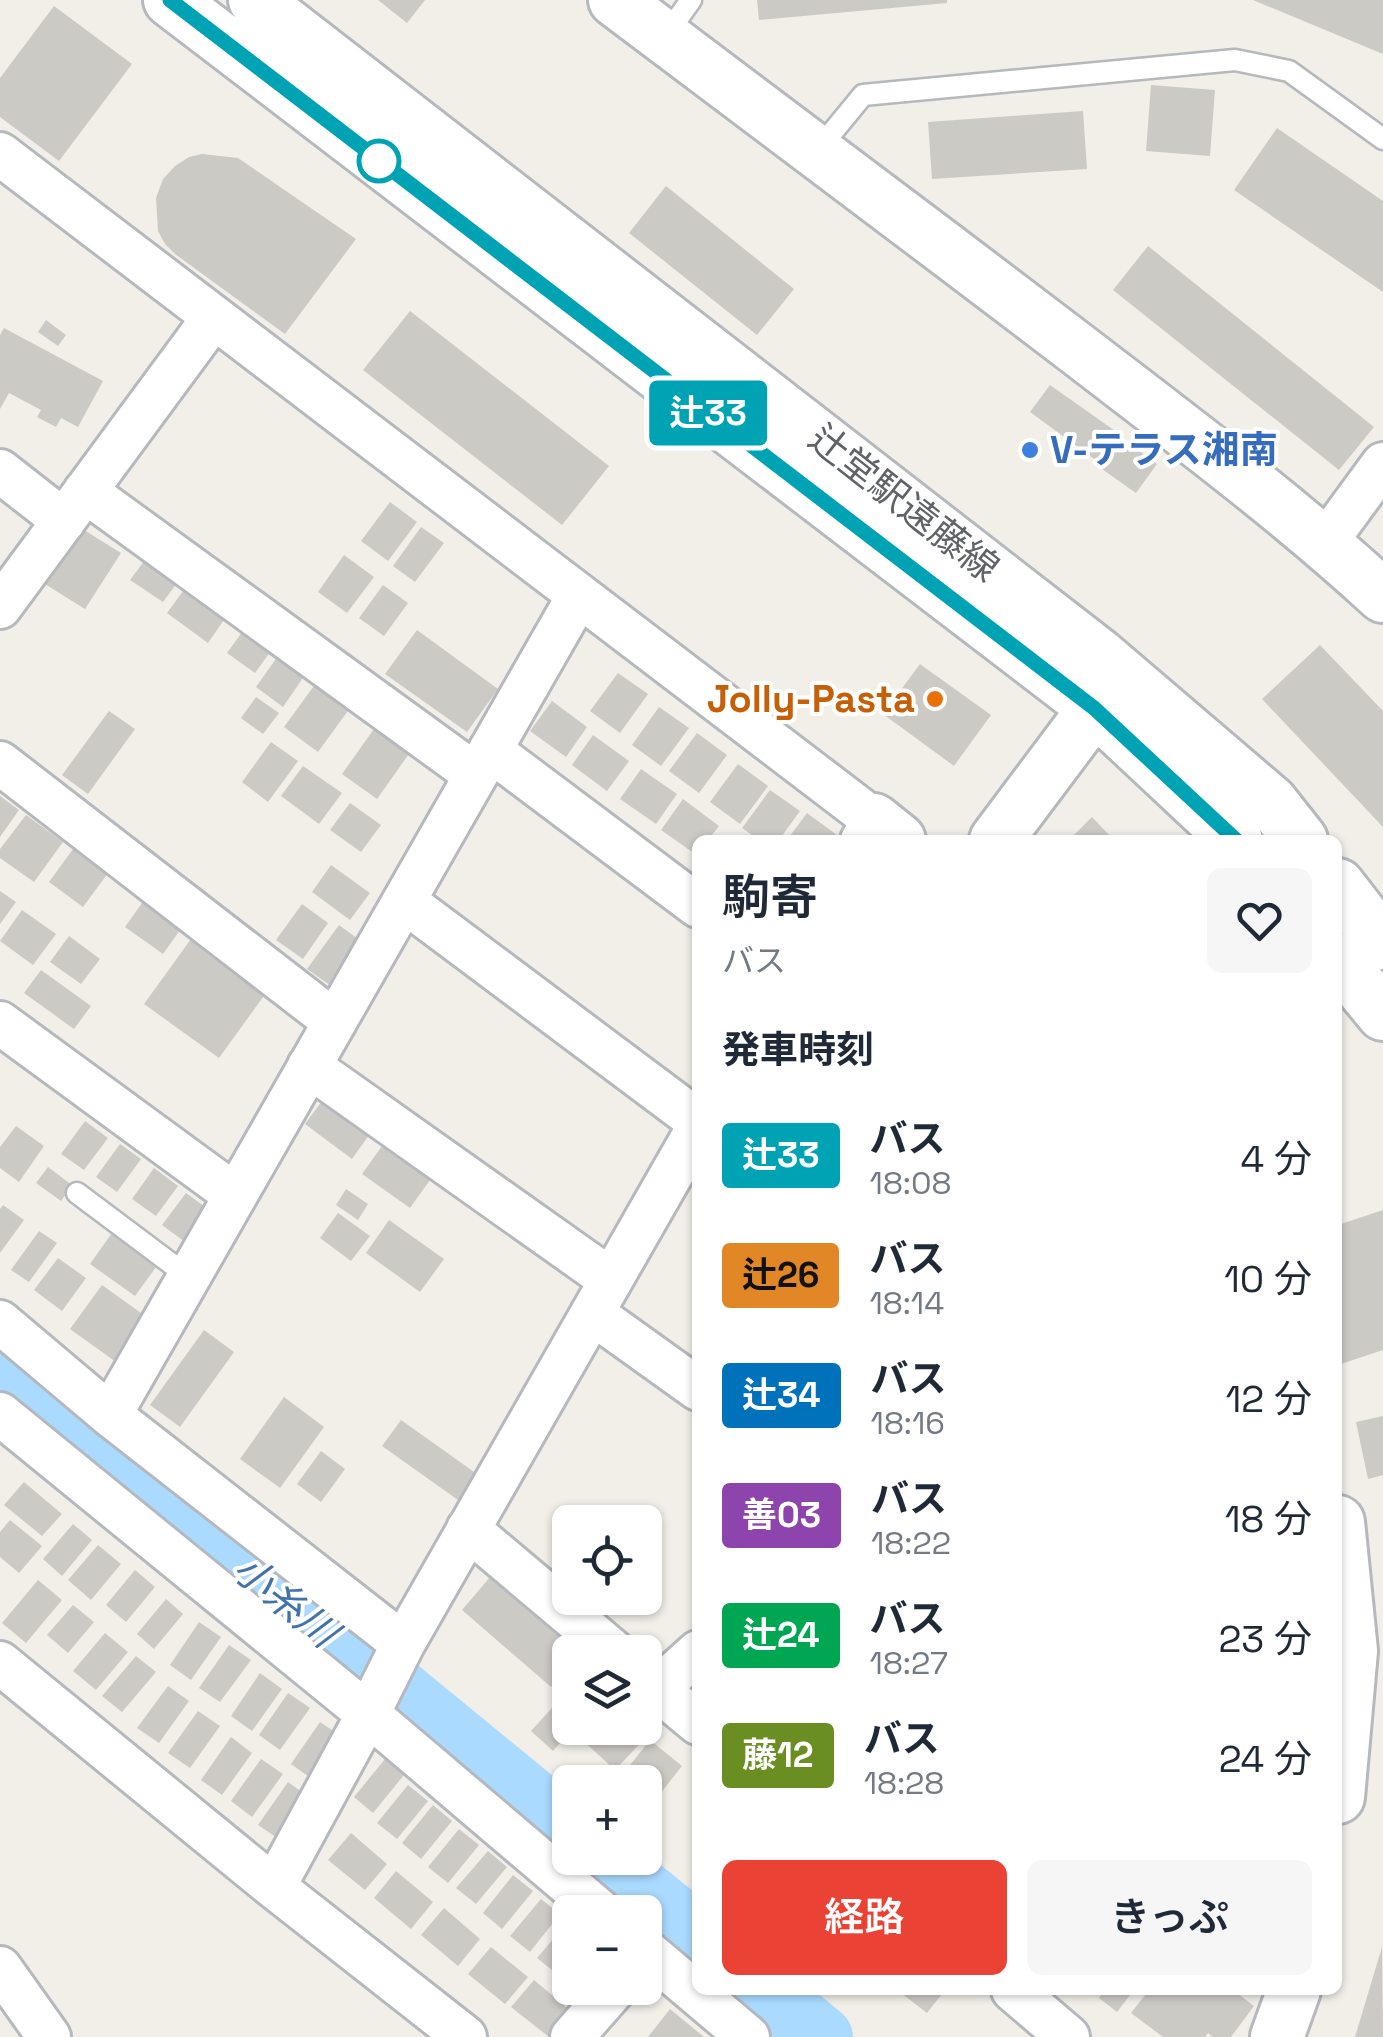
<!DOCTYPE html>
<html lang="ja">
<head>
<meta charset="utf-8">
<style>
	:root { --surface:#fff; --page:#f6f6f7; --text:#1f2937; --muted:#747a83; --accent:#ea4335 }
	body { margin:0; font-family:"Space Grotesk","Noto Sans JP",sans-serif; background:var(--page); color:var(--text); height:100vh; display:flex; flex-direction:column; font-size:38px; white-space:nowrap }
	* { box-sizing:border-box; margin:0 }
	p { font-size:32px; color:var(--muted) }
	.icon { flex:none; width:55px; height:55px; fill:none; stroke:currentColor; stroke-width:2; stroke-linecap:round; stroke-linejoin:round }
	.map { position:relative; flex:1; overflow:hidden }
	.panel { position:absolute; left:692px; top:835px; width:650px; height:1160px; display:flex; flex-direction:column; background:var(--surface); border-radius:15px; box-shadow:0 2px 8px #0004 }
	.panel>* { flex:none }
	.badge { padding:0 20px; border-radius:8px; font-size:35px; line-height:65px }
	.controls { position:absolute; left:552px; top:1505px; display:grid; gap:20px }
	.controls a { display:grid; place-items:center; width:110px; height:110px; border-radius:15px; background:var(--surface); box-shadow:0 2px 8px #0004; font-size:50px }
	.map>.badge { position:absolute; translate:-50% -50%; box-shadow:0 0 0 5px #fff }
	h2 { padding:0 30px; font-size:38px; line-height:90px }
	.round { display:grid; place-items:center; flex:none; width:105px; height:105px; border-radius:15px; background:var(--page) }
	.overview { display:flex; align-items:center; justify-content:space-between; height:170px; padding:0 30px }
	h1 { font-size:48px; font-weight:600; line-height:75px }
	.button { display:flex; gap:20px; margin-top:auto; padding:20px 30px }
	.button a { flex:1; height:115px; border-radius:15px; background:var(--accent); color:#fff; font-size:40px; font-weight:600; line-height:115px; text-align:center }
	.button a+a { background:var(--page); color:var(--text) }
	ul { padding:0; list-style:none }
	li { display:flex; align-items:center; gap:30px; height:120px; padding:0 30px }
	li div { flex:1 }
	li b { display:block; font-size:38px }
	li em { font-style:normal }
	li .badge { min-width:110px; font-weight:700; text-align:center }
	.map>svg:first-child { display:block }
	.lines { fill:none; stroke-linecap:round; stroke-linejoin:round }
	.river { stroke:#aadaff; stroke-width:62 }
	.building { fill:#cccac5 }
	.service-casing { stroke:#b5b8bc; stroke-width:25 }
	.minor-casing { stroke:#b5b8bc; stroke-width:48 }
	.tertiary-casing { stroke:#b5b8bc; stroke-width:58 }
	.service { stroke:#fff; stroke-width:20 }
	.minor { stroke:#fff; stroke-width:42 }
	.tertiary { stroke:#fff; stroke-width:52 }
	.line-casing { stroke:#fff; stroke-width:22 }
	.line { stroke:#00a3b4; stroke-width:15 }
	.stop-dot { fill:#fff; stroke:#00a3b4; stroke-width:5 }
	.shop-dot { fill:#3f7fe0; stroke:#fff; stroke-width:4 }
	.food-dot { fill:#e8710a; stroke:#fff; stroke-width:4 }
	.labels { text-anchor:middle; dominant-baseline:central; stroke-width:8; stroke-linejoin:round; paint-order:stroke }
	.shop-label { font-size:38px; font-weight:bold; fill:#366cbe; stroke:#fff; text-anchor:start }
	.street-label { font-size:38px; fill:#5f6368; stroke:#fff }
	.food-label { font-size:38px; font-weight:bold; fill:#c56008; stroke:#fff; text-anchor:end }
	.water-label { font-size:40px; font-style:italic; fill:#4174aa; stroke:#fff }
</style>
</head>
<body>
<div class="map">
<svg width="1383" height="2037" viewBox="0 0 1383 2037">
	<rect width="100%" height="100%" fill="#f1efe8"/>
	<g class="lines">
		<path class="river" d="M0,1371l353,281 217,178
			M603,1858l95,77
			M765,1990l57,47"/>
	</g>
	<path class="building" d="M378,0h47l-18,23z
		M757,0h190v3l-188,17z
		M1253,0h130v54z
		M54,6l78,58 -73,97 -59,-44v-39z
		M1151,85l64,5 -5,66 -64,-5z
		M1083,111l4,58 -155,10 -4,-57z
		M1277,128l106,73v91l-149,-102z
		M202,154l36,4 118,81 -71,95 -110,-80 -10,-10 -7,-13 -2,-33 7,-19 12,-13 14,-9z
		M666,186l128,103 -37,46 -128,-102z
		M1148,246l226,181 -35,43 -226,-180z
		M410,311l199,155 -47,59 -199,-155z
		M46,320l20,15 -8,11 -20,-14z
		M4,328l99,53 -25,46 -17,-9 -5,9 -19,-10 4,-7 -32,-17 -9,16v-74z
		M1050,385l68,48 -21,28 -67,-49z
		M1120,437l37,27 -21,29 -37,-26z
		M390,502l27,20 -29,39 -27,-20z
		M76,525l45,28 -36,56 -45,-28z
		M421,527l23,16 -29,39 -22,-16z
		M151,552l32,23 -20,27 -33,-22z
		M344,555l30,22 -27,36 -29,-21z
		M189,583l41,28 -22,32 -41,-30z
		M383,585l25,18 -24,33 -25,-18z
		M245,628l28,20 -18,25 -28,-20z
		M417,630l81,59 -31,43 -82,-58z
		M1320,645l63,66v116l-121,-128z
		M280,653l27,19 -24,35 -27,-20z
		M920,664l71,51 -37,51 -71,-52z
		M618,673l30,21 -28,39 -30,-22z
		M316,683l34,25 -32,44 -34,-25z
		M256,697l23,16 -16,21 -22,-16z
		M552,701l35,26 -21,30 -36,-26z
		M659,707l30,21 -28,38 -29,-21z
		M109,711l26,18 -47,65 -26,-19z
		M376,726l35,25 -34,48 -35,-25z
		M697,733l30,22 -28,38 -30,-22z
		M593,735l36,26 -22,30 -35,-26z
		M271,742l27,19 -30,41 -26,-20z
		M738,764l30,22 -28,38 -30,-22z
		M303,766l39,27 -23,31 -38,-28z
		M641,769l36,25 -21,30 -36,-25z
		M770,790l30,21 -21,29h-20l-17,-12z
		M0,796l19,14 -19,27z
		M683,799l36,27 -11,14h-10v16l-37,-26z
		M350,803l31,22 -20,27 -31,-22z
		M807,813l30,22 -4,5h-46z
		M26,815l37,27 -29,40 -34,-24v-9z
		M1092,817l22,23h-45z
		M76,845l35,24 -28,38 -34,-25z
		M331,865l39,28 -20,27 -38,-28z
		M0,891l16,11 -16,22z
		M147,896l38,27 -22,31 -38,-27z
		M302,904l26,19 -25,36 -27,-19z
		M22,910l34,24 -23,31 -33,-24z
		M339,925l26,19 -31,44 -27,-19z
		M69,936l31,23 -19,25 -31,-22z
		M191,939l75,54 -47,65 -75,-54z
		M41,970l50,36 -17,23 -50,-36z
		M325,1097l47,34 -20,28 -47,-35z
		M85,1121l23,17 -24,32 -23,-16z
		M16,1126l28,20 -25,36 -19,-14v-21z
		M120,1144l21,15 -24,33 -21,-15z
		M382,1146l48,34 -20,28 -48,-34z
		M48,1167l24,18 -11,16 -25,-18z
		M154,1168l24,18 -22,30 -24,-17z
		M346,1189l22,15 -10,16 -22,-15z
		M186,1193l22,16 -23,33 -23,-17z
		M3,1205l21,15 -24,33v-44z
		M1383,1210v140l-45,15v-140z
		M338,1213l32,23 -19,25 -31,-23z
		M389,1220l55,39 -24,33 -54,-39z
		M114,1230l45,33 -24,33 -45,-32z
		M39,1231l18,12 -28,39 -18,-12z
		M58,1258l28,20 -24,33 -28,-21z
		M102,1285l46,33 -32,44 -46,-33z
		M204,1330l30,22 -54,75 -30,-22z
		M284,1397l40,30 -44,61 -40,-29z
		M1383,1416v59l-15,4 -12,-57z
		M401,1420l76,54 -19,26 -76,-54z
		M321,1451l24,18 -24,33 -24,-18z
		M24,1482l38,32 -20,22 -38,-31z
		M10,1520l32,26 -23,27 -19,-16v-25z
		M73,1524l19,16 -30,36 -19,-17z
		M98,1545l23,19 -30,36 -23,-20z
		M135,1570l20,17 -29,35 -20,-17z
		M491,1576l87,76h-8v14l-19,21 -89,-77z
		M38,1580l24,20 -36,43 -24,-20z
		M166,1599l17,15 -29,35 -17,-15z
		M73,1605l21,17 -26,31 -21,-18z
		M199,1622l22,15 -30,43 -21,-15z
		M105,1633l23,19 -32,38 -23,-19z
		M229,1645l22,15 -31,42 -21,-14z
		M136,1656l20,16 -34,40 -20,-16z
		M260,1673l22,16 -30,42 -21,-15z
		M168,1686l21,15 -30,42 -22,-15z
		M570,1688v40h3l-20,23 -22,-20z
		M288,1693l22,15 -30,42 -21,-15z
		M198,1711l22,15 -30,42 -22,-15z
		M320,1722l22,15 -30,42 -21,-15z
		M645,1724l7,7 -37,39 -35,-32 10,-10h55z
		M231,1737l21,16 -30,42 -21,-15z
		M650,1740l32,26 -30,38 -7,-5v-17h-21l-5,-3z
		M261,1759l22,15 -31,43 -21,-16z
		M385,1759l19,16 -31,38 -19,-16z
		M288,1782l22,16 -30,42 -22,-15z
		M408,1785l20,16 -31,38 -20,-16z
		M433,1805l19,16 -31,38 -19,-16z
		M459,1829l20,16 -31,38 -20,-16z
		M351,1833l36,31 -22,26 -37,-30z
		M488,1851l19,16 -31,37 -20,-16z
		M396,1871l37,31 -22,27 -37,-31z
		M513,1875l20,16 -31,38 -19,-16z
		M541,1899l19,15 -30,38 -20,-16z
		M444,1908l36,31 -22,27 -37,-31z
		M570,1919v39l-13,16 -20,-16z
		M491,1947l37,30 -23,27 -37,-30z
		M1382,1947l1,90h-28z
		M534,1980l37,31 -22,26 -38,-30z
		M903,1990h42l-18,23 -26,-20z
		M1105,1990h29l-17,22 -18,-14z
		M1149,1990h84l21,16 -23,31h-18l-5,-4 -3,4h-42l-32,-24z
		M670,2009l34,28h-56z"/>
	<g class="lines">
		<g class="service-casing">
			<path id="service" d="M666,35l25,-35
				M817,151l46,-56 372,-35 54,11 94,68
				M77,1193l112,84"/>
		</g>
		<g class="minor-casing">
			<path id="minor" d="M0,154l874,666 -12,20
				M0,471l64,50
				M85,491l391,284
				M1325,543l58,-79
				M0,607l214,-290
				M490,750l208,156
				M0,763l335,259
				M404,901l294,220
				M0,1023l235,172
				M309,1066l302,214
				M592,1313l106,76
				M0,1322l110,93 293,229
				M0,1414l368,300 233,198
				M110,1415l469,-820
				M468,1529l146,123
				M0,1663l274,224 191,150
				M645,1679l53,44
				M657,1689l41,-37
				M274,1887l94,-173 35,-70 295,-516
				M645,1950l103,87
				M0,1968l49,69
				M1013,1990l55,47
				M572,2037l43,-49"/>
		</g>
		<g class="tertiary-casing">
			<path id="tertiary" d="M170,0l925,708 141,132
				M255,0l844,655 172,147 30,38
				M615,0c153,116 308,231 461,348 104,80 210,159 307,248
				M874,820l25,20
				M996,840l99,-132
				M1338,885l45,58
				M1338,959l45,55
				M1338,1522l13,129 -13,146
				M1277,2037l17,-47"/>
		</g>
		<use href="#service" class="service"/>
		<use href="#minor" class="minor"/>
		<use href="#tertiary" class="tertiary"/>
	</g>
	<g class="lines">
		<g class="line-casing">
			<path id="line" d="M170,0l924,708 142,132"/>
		</g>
		<use href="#line" class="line"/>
	</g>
	<circle class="stop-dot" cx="379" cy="161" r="20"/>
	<circle class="shop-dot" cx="1030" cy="450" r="10"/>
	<circle class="food-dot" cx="935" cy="699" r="10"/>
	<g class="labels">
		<g class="shop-label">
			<text x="1050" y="450">V-テラス湘南</text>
		</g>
		<g class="street-label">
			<text transform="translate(904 503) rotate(38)">辻堂駅遠藤線</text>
		</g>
		<g class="food-label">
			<text x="915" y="699">Jolly-Pasta</text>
		</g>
		<g class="water-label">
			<text transform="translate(285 1601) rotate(39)">小糸川</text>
		</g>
	</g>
</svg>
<div class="controls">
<a><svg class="icon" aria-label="locate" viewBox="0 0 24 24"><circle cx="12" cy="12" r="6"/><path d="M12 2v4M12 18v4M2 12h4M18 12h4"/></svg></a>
<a><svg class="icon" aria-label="layers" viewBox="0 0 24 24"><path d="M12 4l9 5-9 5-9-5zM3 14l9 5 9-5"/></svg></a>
<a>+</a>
<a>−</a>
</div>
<b class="badge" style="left:708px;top:413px;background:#00a3b4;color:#fff">辻33</b>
<section class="panel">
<div class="overview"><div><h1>駒寄</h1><p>バス</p></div><a class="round"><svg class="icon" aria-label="heart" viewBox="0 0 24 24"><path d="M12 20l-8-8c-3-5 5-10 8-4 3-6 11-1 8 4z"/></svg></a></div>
<h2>発車時刻</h2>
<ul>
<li><span class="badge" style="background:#00a3b4;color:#fff">辻33</span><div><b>バス</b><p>18:08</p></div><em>4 分</em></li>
<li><span class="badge" style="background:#e18726;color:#111">辻26</span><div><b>バス</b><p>18:14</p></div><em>10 分</em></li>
<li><span class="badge" style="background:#0072bc;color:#fff">辻34</span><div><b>バス</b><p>18:16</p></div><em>12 分</em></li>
<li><span class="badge" style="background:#8e44ad;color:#fff">善03</span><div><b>バス</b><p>18:22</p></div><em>18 分</em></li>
<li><span class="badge" style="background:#00a651;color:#fff">辻24</span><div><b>バス</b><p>18:27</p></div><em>23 分</em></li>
<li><span class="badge" style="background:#6b8e23;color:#fff">藤12</span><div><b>バス</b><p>18:28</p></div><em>24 分</em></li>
</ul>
<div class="button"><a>経路</a><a>きっぷ</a></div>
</section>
</div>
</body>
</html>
